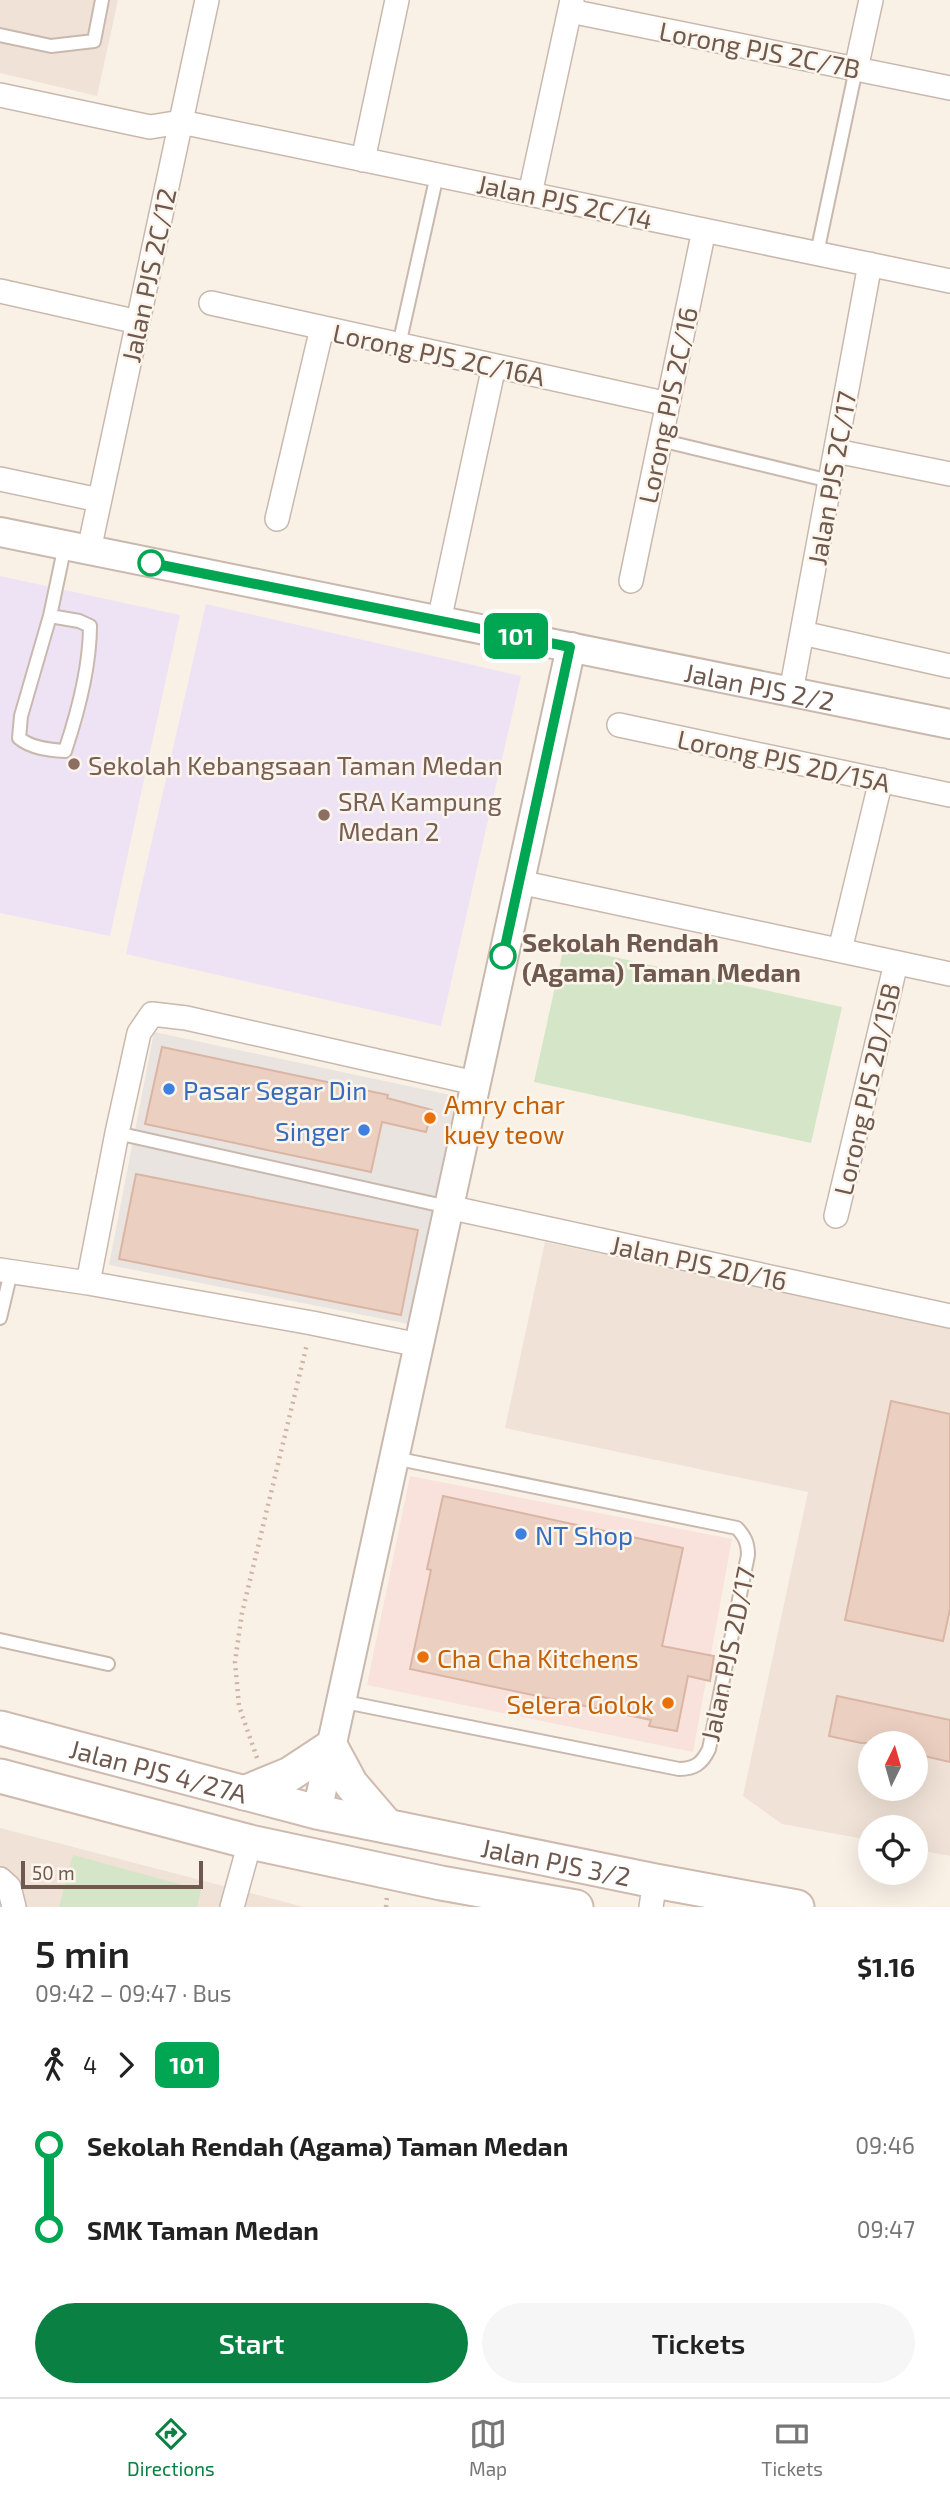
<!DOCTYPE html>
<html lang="en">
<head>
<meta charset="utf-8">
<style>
	:root { --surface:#fff; --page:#f6f6f6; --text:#222; --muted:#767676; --line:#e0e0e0; --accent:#0b8043 }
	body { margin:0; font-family:"Exo 2",sans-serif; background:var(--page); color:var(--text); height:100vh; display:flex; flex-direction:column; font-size:26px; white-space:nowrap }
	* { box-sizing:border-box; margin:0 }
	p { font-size:23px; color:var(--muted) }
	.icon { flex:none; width:38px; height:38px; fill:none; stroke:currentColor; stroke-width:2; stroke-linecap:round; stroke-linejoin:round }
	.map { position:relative; height:1907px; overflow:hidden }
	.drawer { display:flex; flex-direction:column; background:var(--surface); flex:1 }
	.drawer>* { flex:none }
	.badge { padding:0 14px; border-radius:10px; font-size:24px; line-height:46px }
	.needle { width:46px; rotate:5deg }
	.tools { position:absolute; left:858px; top:1731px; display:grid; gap:14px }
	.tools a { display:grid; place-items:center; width:70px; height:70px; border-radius:50%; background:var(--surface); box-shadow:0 7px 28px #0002; font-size:35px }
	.scale { position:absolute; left:21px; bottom:18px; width:182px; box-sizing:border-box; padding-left:7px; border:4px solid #6f584e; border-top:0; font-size:19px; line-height:24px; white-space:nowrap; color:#6f584e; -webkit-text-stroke:5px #fcf5ec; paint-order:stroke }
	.map>.badge { position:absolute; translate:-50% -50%; box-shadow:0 0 0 4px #fff }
	.legs { display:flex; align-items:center; gap:10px; height:77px; padding:0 35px; font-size:23px }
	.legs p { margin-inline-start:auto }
	.head { display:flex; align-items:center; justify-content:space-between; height:119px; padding:0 35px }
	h1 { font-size:38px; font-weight:600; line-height:52px }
	.primary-button { display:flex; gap:14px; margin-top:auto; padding:14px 35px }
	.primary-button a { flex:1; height:80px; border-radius:42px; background:var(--accent); color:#fff; font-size:28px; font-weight:600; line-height:80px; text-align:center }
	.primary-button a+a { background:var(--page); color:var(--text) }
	ul { padding:0 35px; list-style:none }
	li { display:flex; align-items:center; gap:24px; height:84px; font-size:26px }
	li i { display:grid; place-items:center; width:10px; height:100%; margin:0 9px; background:currentColor }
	li i::after { content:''; width:18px; height:18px; margin:-9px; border:5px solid; border-radius:50%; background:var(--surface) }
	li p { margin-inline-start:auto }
	li:first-child i { background:linear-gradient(#0000 50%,currentColor 0) }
	li:last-child i { background:linear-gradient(currentColor 50%,#0000 0) }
	.tabs { display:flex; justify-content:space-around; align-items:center; height:98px; border-top:2px solid var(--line); background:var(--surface); font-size:19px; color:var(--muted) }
	.tabs a { display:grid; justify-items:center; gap:4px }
	.tabs .selected { color:var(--accent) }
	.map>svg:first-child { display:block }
	.residential { fill:#f0e2d6; fill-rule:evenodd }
	.commercial { fill:#f8e2db }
	.industrial { fill:#eae4e0 }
	.education { fill:#ede3f5 }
	.green { fill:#d5e5c7 }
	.building { fill:#ebcfc1; stroke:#dbb5a4; stroke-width:2 }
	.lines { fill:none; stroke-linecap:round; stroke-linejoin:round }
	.service-casing { stroke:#c9b8ae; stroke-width:16 }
	.minor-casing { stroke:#c9b8ae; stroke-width:26 }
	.tertiary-casing { stroke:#c9b8ae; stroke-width:32 }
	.secondary-casing { stroke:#cebaaf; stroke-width:37 }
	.path { stroke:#cfb3a5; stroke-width:4.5; stroke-dasharray:2 5; stroke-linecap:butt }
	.service { stroke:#fff; stroke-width:12 }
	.minor { stroke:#fff; stroke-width:23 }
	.tertiary { stroke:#fff; stroke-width:28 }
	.secondary { stroke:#fff; stroke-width:33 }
	.line-1-casing { stroke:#fff; stroke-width:16 }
	.line-1 { stroke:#00a651; stroke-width:10 }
	.stop-1-dot { fill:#fff; stroke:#00a651; stroke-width:3.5 }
	.education-dot { fill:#8d6e63; stroke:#fcf5ec; stroke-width:2.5 }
	.shop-dot { fill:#3f7fe0; stroke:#fcf5ec; stroke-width:2.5 }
	.food-dot { fill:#e8710a; stroke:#fcf5ec; stroke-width:2.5 }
	.labels { text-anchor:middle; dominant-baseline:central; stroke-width:5; stroke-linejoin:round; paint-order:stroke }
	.street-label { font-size:26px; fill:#6f584e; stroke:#fcf5ec }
	.education-label { font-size:26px; fill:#785e54; stroke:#fcf5ec; text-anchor:start }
	.stop-label { font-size:26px; font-weight:bold; fill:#6f584e; stroke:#fcf5ec; text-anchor:start }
	.shop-label { font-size:26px; fill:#366cbe; stroke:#fcf5ec; text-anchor:start }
	.food-label { font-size:26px; fill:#c56008; stroke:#fcf5ec; text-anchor:start }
</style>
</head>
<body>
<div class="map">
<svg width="950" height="1907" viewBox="0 0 950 1907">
	<rect width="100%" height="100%" fill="#f9f1e6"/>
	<path class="residential" d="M0,0h118l-21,96 -97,-23z
		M545,1242l405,86v528l-35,-7v-22h-45v13l-88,-16 -39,-28 65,-304 -303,-64zM870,1743h45v45h-45z
		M0,1828l304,79h-304z"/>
	<path class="commercial" d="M410,1476l322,63 -39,213 -326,-67z"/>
	<path class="industrial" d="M154,1032l306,65 -51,227 -300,-59z"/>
	<path class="education" d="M0,576l180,39 -70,321 -110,-23z
		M206,604l315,72 -80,350 -315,-72z"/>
	<path class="green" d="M564,946l278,61 -31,136 -277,-61z
		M73,1855l128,35 -4,17h-138z"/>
	<path class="building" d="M162,1047l226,48 -1,3 45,12 -6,22 -44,-10 -11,50 -226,-48z
		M136,1174l282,56 -17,85 -282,-56z
		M891,1401l59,13v195l-7,32 -98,-21z
		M443,1496l240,52 -21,98 52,10 -4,25 -22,-5 -11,55 -28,-5 2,-6 -241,-51 21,-99 -4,-1z
		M837,1696l113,24v42l-35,-8v-11h-54l-32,-7z"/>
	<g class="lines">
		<g class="service-casing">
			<path id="service" d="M0,35l51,11 43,-5 8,-41
				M817,253l39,-184
				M399,345l38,-170
				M660,440l170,41
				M50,616l29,5 11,5c0,41 -12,86 -25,125 -16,-1 -34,-3 -46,-13l2,-22 29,-100 15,-71
				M117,1133l331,74
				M0,1318l11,-46
				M0,1640l108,24
				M340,1701l339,68c15,0 23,-5 30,-20l39,-194c0,-12 -3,-18 -11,-27l-343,-70"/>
		</g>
		<g class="minor-casing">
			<path id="minor" d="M570,11l380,77
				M856,69l15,-69
				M0,95l150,32 31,-5 769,159
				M363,160l34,-160
				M530,194l42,-194
				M0,291l138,31
				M211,303l457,101
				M836,451l114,23
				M0,479l99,21
				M277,519l45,-191
				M89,550l118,-550
				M631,581l73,-351
				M439,621l55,-255
				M802,633l148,33
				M791,692l79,-428
				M619,725l331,70
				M519,882l431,92
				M840,950l41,-170
				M448,1207l502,109
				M836,1216l60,-253
				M0,1270l88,13 224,40 107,22
				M88,1283l29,-150 22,-100 13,-19 34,4 289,65
				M0,1879l9,8 5,20
				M232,1907l18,-65
				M651,1907l4,-26"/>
		</g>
		<g class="tertiary-casing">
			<g id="tertiary">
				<path id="s1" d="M0,532l950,192"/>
				<path d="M317,1812l254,-1165"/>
			</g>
		</g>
		<g class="secondary-casing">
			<g id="secondary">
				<path id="s2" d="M0,1728l317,84 338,69 142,26"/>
				<path d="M0,1776l250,66 191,41 135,24"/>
				<path d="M244,1793l46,-19 41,-27 20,37 36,42"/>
			</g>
		</g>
		<path class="path" d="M257,1758l-18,-52 -4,-44 7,-49 65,-269
			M386,1907l1,-10"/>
		<use href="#service" class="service"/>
		<use href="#minor" class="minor"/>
		<use href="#tertiary" class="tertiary"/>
		<use href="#secondary" class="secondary"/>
	</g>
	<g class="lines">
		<g class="line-1-casing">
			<path id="line-1" d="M151,563l419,84 -67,309"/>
		</g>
		<use href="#line-1" class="line-1"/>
	</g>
	<g class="stop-1-dot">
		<circle cx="151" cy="563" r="12"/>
		<circle cx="503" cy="956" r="12"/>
	</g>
	<g class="education-dot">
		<circle cx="74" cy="764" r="7"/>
		<circle cx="324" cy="815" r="7"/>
	</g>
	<g class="shop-dot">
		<circle cx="169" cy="1089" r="7"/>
		<circle cx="364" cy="1130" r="7"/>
		<circle cx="521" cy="1534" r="7"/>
	</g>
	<g class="food-dot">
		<circle cx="430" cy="1118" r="7"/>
		<circle cx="423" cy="1657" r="7"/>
		<circle cx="668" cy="1703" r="7"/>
	</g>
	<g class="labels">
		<g class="street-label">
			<text transform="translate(760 49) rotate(11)">Lorong PJS 2C/7B</text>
			<text transform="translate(565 201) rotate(12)">Jalan PJS 2C/14</text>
			<text transform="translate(148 275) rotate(-78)">Jalan PJS 2C/12</text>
			<text transform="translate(439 354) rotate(12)">Lorong PJS 2C/16A</text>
			<text transform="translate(667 405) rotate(-78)">Lorong PJS 2C/16</text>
			<text transform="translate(831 478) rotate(-80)">Jalan PJS 2C/17</text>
			<text stroke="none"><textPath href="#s1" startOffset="775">Jalan PJS 2/2</textPath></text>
			<text transform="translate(784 760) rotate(12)">Lorong PJS 2D/15A</text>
			<text transform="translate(866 1089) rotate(-77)">Lorong PJS 2D/15B</text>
			<text transform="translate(699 1262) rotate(12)">Jalan PJS 2D/16</text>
			<text transform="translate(727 1654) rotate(-78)">Jalan PJS 2D/17</text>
			<text stroke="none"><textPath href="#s2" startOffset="164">Jalan PJS 4/27A</textPath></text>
			<text stroke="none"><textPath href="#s2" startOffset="572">Jalan PJS 3/2</textPath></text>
		</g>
		<g class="education-label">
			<text x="88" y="764">Sekolah Kebangsaan Taman Medan</text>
			<text x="338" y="800">SRA Kampung<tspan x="338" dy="30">Medan 2</tspan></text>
		</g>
		<g class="stop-label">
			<text x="522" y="941">Sekolah Rendah<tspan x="522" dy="30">(Agama) Taman Medan</tspan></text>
		</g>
		<g class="shop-label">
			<text x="183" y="1089">Pasar Segar Din</text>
			<text x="350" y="1130" text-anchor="end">Singer</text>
			<text x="535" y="1534">NT Shop</text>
		</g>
		<g class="food-label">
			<text x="444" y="1103">Amry char<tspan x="444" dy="30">kuey teow</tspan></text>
			<text x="437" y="1657">Cha Cha Kitchens</text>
			<text x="654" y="1703" text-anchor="end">Selera Golok</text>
		</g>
	</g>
</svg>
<div class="tools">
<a><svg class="needle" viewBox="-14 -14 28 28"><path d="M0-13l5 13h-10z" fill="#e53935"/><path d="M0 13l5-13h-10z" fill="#767676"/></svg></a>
<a><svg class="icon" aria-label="locate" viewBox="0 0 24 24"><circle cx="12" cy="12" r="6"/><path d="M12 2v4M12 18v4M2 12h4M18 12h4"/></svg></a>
</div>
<div class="scale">50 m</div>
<b class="badge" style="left:516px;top:636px;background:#00a651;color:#fff">101</b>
</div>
<section class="drawer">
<div class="head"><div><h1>5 min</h1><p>09:42 – 09:47 · Bus</p></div><b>$1.16</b></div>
<div class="legs"><svg class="icon" aria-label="walk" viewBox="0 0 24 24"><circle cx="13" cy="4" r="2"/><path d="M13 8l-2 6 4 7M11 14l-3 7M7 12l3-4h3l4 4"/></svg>4<svg class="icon" aria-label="forward" viewBox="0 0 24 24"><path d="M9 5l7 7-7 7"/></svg><b class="badge" style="background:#00a651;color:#fff">101</b></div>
<ul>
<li><i style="color:#00a651"></i><b>Sekolah Rendah (Agama) Taman Medan</b><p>09:46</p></li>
<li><i style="color:#00a651"></i><b>SMK Taman Medan</b><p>09:47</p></li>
</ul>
<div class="primary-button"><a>Start</a><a>Tickets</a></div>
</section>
<nav class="tabs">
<a class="selected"><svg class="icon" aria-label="directions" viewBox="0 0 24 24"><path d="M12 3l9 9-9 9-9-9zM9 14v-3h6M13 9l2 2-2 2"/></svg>Directions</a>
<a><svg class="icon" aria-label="map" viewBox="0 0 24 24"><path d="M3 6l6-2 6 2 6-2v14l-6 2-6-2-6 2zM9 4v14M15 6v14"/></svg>Map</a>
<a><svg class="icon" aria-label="tickets" viewBox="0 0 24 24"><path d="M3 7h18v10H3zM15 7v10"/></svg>Tickets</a>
</nav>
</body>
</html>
